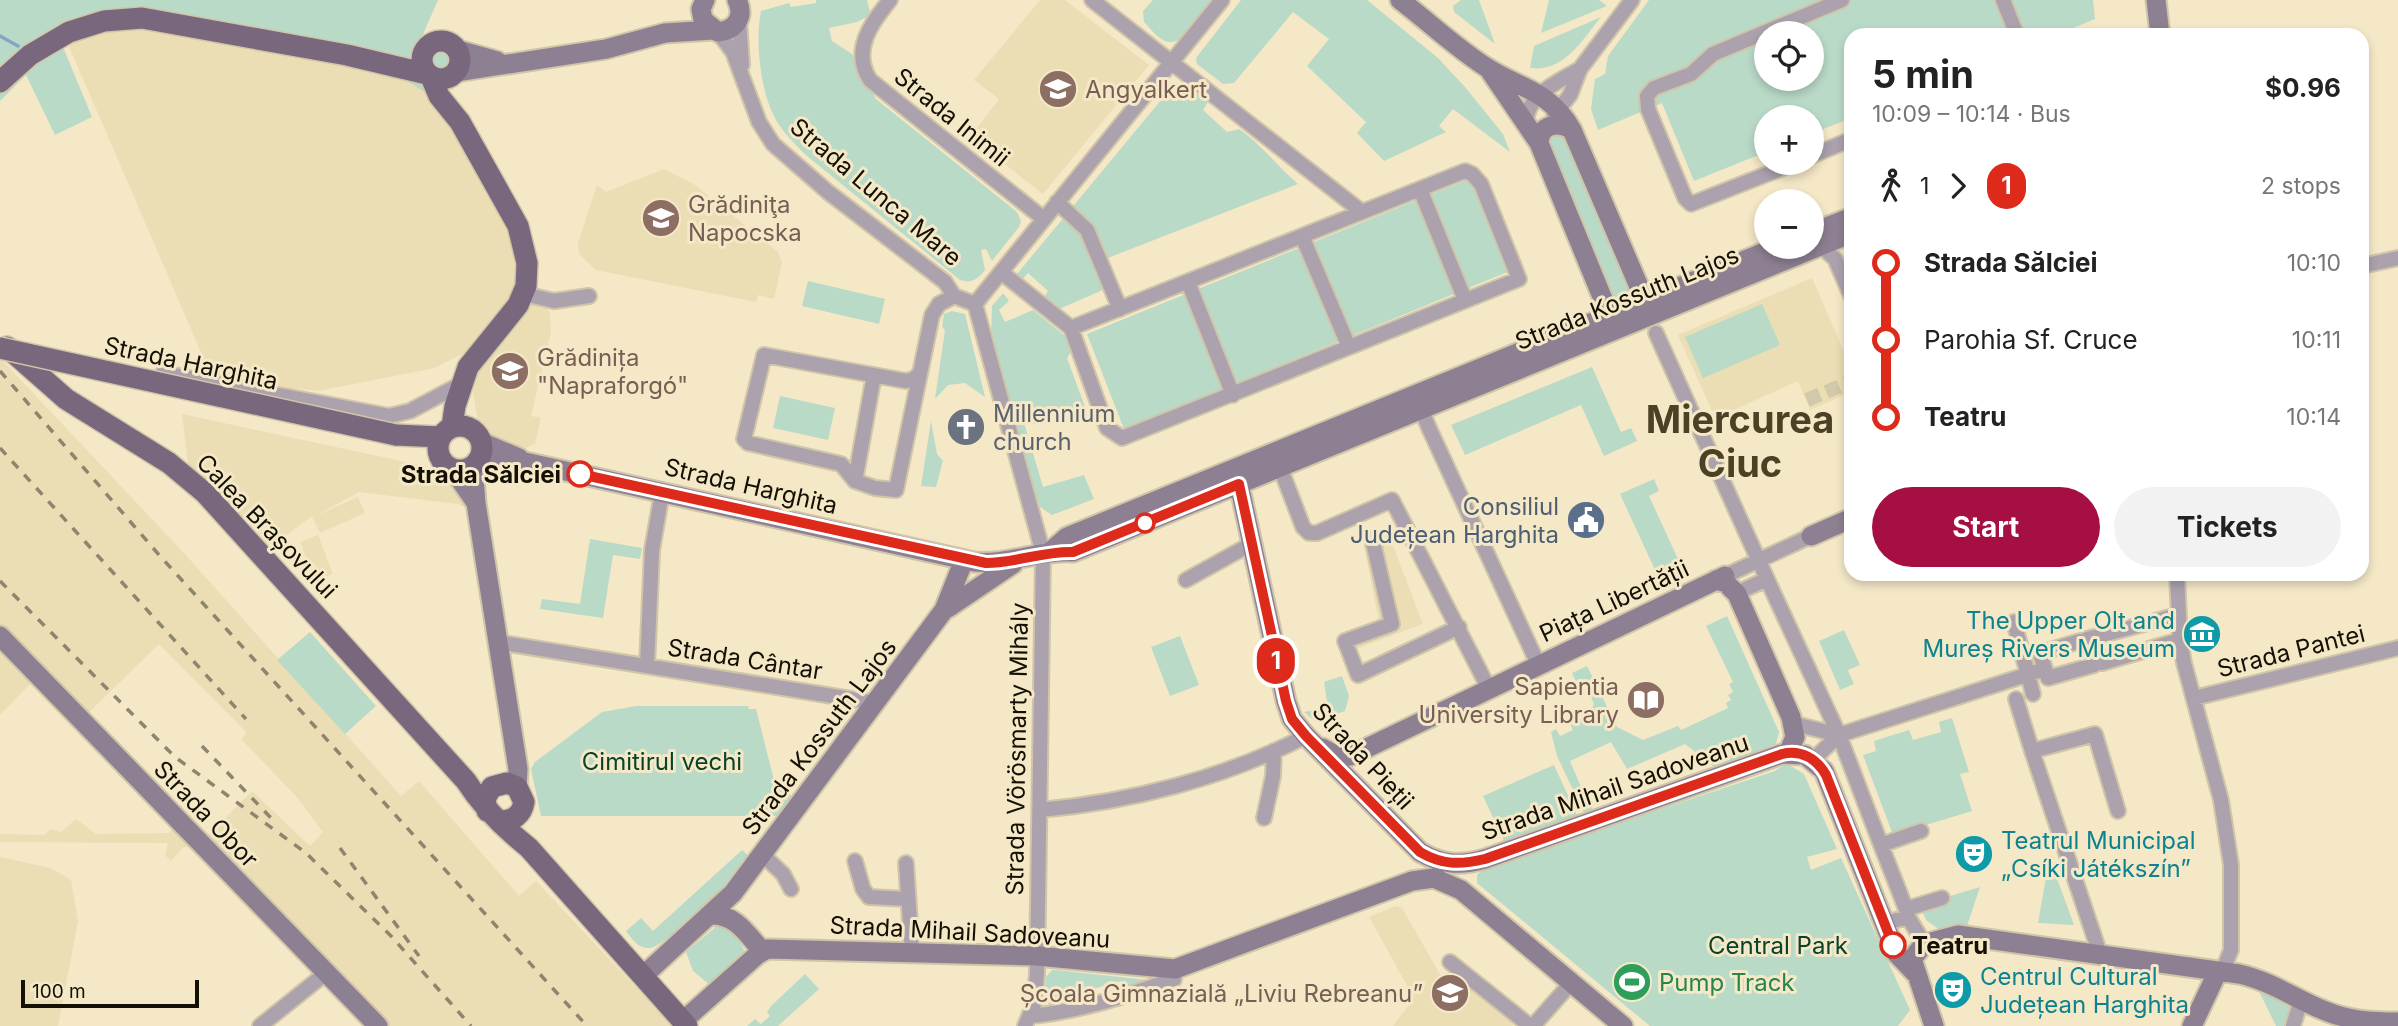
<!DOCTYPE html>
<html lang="en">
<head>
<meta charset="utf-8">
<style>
	:root { --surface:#fff; --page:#f2f2f2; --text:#222; --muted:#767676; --accent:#a60f43 }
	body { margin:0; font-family:Inter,sans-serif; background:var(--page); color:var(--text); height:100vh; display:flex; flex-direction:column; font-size:26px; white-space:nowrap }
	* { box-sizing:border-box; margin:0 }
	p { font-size:23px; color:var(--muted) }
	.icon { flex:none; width:38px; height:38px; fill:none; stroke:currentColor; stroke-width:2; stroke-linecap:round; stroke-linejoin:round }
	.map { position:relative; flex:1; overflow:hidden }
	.sheet { position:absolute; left:1844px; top:28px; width:525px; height:553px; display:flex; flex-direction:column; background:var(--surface); border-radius:21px; box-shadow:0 4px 10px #0003 }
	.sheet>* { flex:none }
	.badge { padding:0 14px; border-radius:23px; font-size:24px; line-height:46px }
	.controls { position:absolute; left:1754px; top:21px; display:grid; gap:14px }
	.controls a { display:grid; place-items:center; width:70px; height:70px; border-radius:50%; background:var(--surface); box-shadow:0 4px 10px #0003; font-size:35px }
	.scale { position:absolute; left:21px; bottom:18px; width:178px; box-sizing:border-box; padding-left:7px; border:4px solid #141005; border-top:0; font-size:19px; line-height:24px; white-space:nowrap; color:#141005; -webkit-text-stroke:5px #f4e8c7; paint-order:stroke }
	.map>.badge { position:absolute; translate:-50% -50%; box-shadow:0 0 0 4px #fff }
	.legs { display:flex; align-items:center; gap:10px; height:77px; padding:0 28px; font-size:23px }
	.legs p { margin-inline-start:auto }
	.summary { display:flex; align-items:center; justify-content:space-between; height:119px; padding:0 28px }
	h1 { font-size:38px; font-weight:700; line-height:52px }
	.primary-button { display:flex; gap:14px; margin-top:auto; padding:14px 28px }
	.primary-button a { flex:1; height:80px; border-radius:42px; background:var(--accent); color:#fff; font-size:28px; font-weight:700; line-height:80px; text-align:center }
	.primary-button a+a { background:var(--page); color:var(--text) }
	ul { padding:0 28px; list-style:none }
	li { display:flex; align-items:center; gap:24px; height:77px; font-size:26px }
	li i { display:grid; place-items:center; width:10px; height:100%; margin:0 9px; background:currentColor }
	li i::after { content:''; width:18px; height:18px; margin:-9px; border:5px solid; border-radius:50%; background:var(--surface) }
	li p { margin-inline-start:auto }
	li:first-child i { background:linear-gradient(#0000 50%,currentColor 0) }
	li:last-child i { background:linear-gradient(currentColor 50%,#0000 0) }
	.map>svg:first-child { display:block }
	.built { fill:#ebddb4 }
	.green { fill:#badac8; fill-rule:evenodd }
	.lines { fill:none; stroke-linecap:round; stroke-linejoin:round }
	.stream { stroke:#84a5c3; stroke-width:3.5 }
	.street-tunnel { stroke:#d2c8aa; stroke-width:14; stroke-dasharray:14 7; stroke-linecap:butt }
	.street-casing { stroke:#d0c5a8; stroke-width:18 }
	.secondary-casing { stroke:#d0c5a8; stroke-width:23 }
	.primary-casing { stroke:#d0c5a8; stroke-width:24 }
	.street { stroke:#aba2ae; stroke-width:14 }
	.secondary { stroke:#8d8092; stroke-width:19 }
	.primary { stroke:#78677d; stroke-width:21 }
	.rail { stroke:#8e856e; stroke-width:3.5; stroke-dasharray:9 9; stroke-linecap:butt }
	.primary-bridge-casing { stroke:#d0c5a8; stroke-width:24; stroke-linecap:butt }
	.primary-bridge { stroke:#78677d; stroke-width:21 }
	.line-1-casing { stroke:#fff; stroke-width:16 }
	.line-1 { stroke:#dd2a1b; stroke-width:10 }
	.stop-1-dot { fill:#fff; stroke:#dd2a1b; stroke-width:3.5 }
	.labels { text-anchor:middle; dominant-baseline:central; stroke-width:6; stroke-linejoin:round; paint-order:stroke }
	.education-label { font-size:24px; fill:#785e54; stroke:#f4e8c7; text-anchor:start }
	.street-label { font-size:24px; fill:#141005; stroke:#f4e8c7 }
	.worship-label { font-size:24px; fill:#5b616d; stroke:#f4e8c7; text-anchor:start }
	.stop-label { font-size:24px; font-weight:bold; fill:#141005; stroke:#f4e8c7; text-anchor:end }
	.service-label { font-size:24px; fill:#4e5e75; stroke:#f4e8c7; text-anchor:end }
	.culture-label { font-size:24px; fill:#0d838f; stroke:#f4e8c7; text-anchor:start }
	.park-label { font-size:24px; fill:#07422b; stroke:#f4e8c7 }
	.leisure-label { font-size:24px; fill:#27864d; stroke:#f4e8c7; text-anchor:start }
	.town-label { font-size:38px; font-weight:bold; fill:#4b4124; stroke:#f4e8c7 }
</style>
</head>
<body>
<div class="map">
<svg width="2398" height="1026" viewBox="0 0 2398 1026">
	<rect width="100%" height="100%" fill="#f4e8c7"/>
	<path class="built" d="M1040,0h25l84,65 -106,129 -73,-57 29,-38 -25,-19z
		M128,28h39l222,42 37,23 48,69 38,73 6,24v21l-6,16 -13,21 -33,35 -31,16 -117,23 -105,-11 -145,-336 31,-11z
		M664,169l31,16 83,67 4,10 -8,37 -16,-4 -2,7 -160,-32 -17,-16 -1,-11 19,-58 9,7z
		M1812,278l39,90v24l-41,18 -12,-29 -71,32 -15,-2 -34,-76z
		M531,303l14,3 5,7 1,19 -20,84 10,2 -6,25 -9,5 -39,-10 -8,-9 -6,-37 7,-28z
		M0,358l183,194 218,244 18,-15 100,115 17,-15 136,145h-302l-173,-178 -13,-1 -13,14 -6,-6 3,-12 -168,-1v-8l44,1 7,-6 10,3 15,-13 20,15 73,-1 6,-8h23l10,10 44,-44 58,55 13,-14 -27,-36 -55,-57 6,-6 -88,-89 -83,81 -43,-44 -33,34z
		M182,414l247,53 21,17 20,25 -12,-5 -99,-12 -46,25 45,-20 7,16 -45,20 -8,-17 -40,30 -84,-83z
		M318,535l15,39 -18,6 -15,-38z
		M1389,535l34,89 -72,27 -8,-18 36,-10 -15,-78z
		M0,857l51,11 20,12 7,41 -20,105h-58z
		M1395,906l7,2 39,68 11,-6 65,51 -4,5h-120l21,-28 -45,-81z"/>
	<path class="green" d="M0,0h438l-17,39 -4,22 9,32 -37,-23 -222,-42h-39l-29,5 -36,14 29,70 -37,18 -29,-60 -26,26z
		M816,0h51l4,15 -14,7 -28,6 3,13 20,13 24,45 141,113 4,9 -2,6 -27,34 -6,-12 -5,1 4,20c-7,9 -13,14 -25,10l-153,-124c-12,-12 -27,-26 -34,-42 -13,-27 -18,-74 -12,-103l28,-8 2,4 25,-4z
		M1153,0h61c-10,12 -30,49 -49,41 -8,-3 -15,-13 -21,-19l-1,-11z
		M1241,0h126l71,58 27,29 38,47 7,18 -57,-43 -14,17 7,6 -62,29 -27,-28 9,-11 -59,-56 22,-27 -36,-27 -59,71 -11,1 -26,-20 -1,-6z
		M1461,0h18l16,44 -41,-32 -1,-6z
		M1549,0h50l8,6 -66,27z
		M1649,0h444l2,19 -39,16h-204l-1,83 -40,16v-17h-45v35l-72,29 -32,-78 -64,27 -7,-21 4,-30 10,-5 3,-18zM1766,33h45v46h-45z
		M1601,17c-18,22 -37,56 -71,51l4,-22z
		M428 59a13 13 0 1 1 26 0a13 13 0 1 1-26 0Z
		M1185,84l23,18 -5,8 24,22 12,-3c23,16 38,37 59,55l-203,79 10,26 -48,21 -13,-12 4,-7 -20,-18 -5,6 -6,-5 154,-186z
		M1552,130l13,6 67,157 -3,4 -11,3 -6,-4 -65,-154z
		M1469,179l8,5 38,85 -391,160 -37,-95z
		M808,281l77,18 -6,25 -77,-18z
		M1003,293l6,8 -10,9 6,12 28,-12 32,26 6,16 -4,6 18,49 -51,17 -9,-12 -14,-5 -20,-70 1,-31z
		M1762,304l18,41 -77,33 -18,-41z
		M952,311l13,3 20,83 -20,-14 -17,2 -13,14 10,-69 -3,-3 2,-13z
		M1592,367l29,65 10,-4 6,13 -33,15 -23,-51 -116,50 -14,-30z
		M780,396l55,12 -7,32 -55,-12z
		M931,421l6,33 6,7 -7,26 -15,-1z
		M1024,423l19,64 41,-12 10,24 -42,16 -12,-8 -27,-81z
		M1654,479l5,12 -10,5 35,76 -23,11 -41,-89z
		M590,539l52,9 -2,11 -27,-4 -10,63 -63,-9 2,-10 38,5z
		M1727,616l52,116 -3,12 -62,23 -29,-23 -58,25 -16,-27 -41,19 17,40 6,-1 -1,9 -8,4 -27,-57 -6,-24 5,-3 4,7 13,-6 -3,-6 18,-8 6,-12 -10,-21 -6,3 -6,-13 15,-7 30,61 26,13 35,-14 3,4 47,-22 -2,-5 5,-3 -3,-5 5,-3 -4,-8 4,-2 -27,-56z
		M1844,630l16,35 -12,5 6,14 -14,6 -21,-49z
		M310,632l66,74 -31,28 -68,-74z
		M1180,636l19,49 -29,11 -19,-49z
		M1342,676l7,20 -4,15 -30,10 -11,-9 24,-4 -4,-26z
		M636,706h112l1,3h7l19,75 17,12 -15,20h-236l-10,-47 4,-7 67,-50z
		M1952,718l17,54 -9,2 12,37 -79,24 -30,-80 13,-4 -2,-10 35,-11 4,10 28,-8 -2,-10z
		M1786,763l18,11 33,75 -30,8 4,13 30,-12 69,152 -12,16h-248l-173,-143v-8l7,-7 291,-97z
		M1554,765l23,50 -73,26 -21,-45z
		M742,850l8,7c-11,16 -84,89 -99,91 -13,1 -18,-8 -25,-17l15,-13 12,13z
		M2052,865l22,60 -36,-2 10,-57z
		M1980,887l-14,42 -22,4 -18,-13 -6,-15z
		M718,925l19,11 9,18 -36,31 -17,-14 -7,-19z
		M1052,970h3l93,10 -27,8v-7l-63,18 -2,6 -5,1 -7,-6 2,-23z
		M805,974l14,15 -41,37h-31l8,-7 6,5 9,-8 -3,-4 4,-6z
		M2255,983l36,20 -2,23h-13z"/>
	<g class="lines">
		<path class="stream" d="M0,36l18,10"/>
		<path class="street-tunnel" d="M1807,400l45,-19"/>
		<g class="street-casing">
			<path id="street" d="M890,0c-19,23 -39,51 -20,80l174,139
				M1092,0l270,212
				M2003,0l14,35
				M739,19l3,46
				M718,32l15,20 26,70 14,22 55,48 117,90 9,14 21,8
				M1554,115l16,-20 10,-26 52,-69
				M1529,126l-3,-1c-1,-30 32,-43 54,-56
				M1811,156l41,-17
				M1795,163l-104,41 -6,-6 -37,-89 -1,-13 7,-8 37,-14 22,-20 129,-54
				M1420,189l45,111
				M1057,202l30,28 33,79
				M1302,236l47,111
				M1820,245l15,14 17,39
				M2362,266l36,-8
				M1001,272l70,56 36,100 15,10 397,-159 -38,-95 -9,-10 -7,-3 -394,157
				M1188,282l45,113
				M524,294l30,7 35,-5
				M975,304l68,249 -6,421 -3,30 -9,22
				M975,304l247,-304
				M1656,333l111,246
				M163,373l226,43 21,-5 53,-28
				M920,373l-6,6 -8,2 -142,-26 -20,84 4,4 93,21 14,17 20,7 21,2 36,-175 7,-11 15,-8
				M1426,401l-5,8 8,19 109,236
				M1280,467l23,60 6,6h8l75,-33 96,187
				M855,481l19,-106
				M1372,538l20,86 -47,17 13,34 101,-48
				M2177,574l3,66 4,23 37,137 10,65v85l-6,15 -8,8
				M1725,576l86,-40
				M1186,580l65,-36
				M1739,592l28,-13 72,156
				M2014,622l19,72
				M497,642l379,61
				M2102,663l78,-23
				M647,666l5,-116 10,-57
				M2045,669l3,9 46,-13 -7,-26 91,-24
				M2194,698l204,-50
				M2016,699l16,52
				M1799,725l40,10 -21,20
				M1040,810c90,-8 185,-32 266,-74
				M1264,818l9,-42 1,-25
				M1881,845l-42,-110 206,-66 -5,-16 40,-12
				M762,854l21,20 8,15
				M855,861l8,28 6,8 39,2
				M906,863l6,89
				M1906,909l-25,-64 40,-14
				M1908,916l-2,-7 36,-11
				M1889,922l19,-5 14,23
				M2101,957l-69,-206 63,-17 23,77
				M1450,962l80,64
				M1030,1016c48,-4 99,-21 144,-37l1,-10
				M260,1026l66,-53
				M1533,1026l39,-44
				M2293,1026l8,-26"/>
		</g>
		<g class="secondary-casing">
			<path id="secondary" d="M705,0l-4,9 2,11 15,12c18,-2 27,-15 19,-32
				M1400,0c29,22 56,48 86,67 34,22 64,23 86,63l77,180
				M2156,0l4,35
				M458,50l39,11
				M1488,68l51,75 75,183
				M456,72l150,-23 59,-16 48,-3
				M1539,143c1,-19 19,-22 33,-13
				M1811,233l41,-16
				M481,442l38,16
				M477,461l48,1 449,100c35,3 65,-12 99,-10l779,-319
				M473,465l3,38 42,266 -1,18
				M452,468l24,35
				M1239,484l47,217 6,18 14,17 114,116c22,13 40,14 65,7l297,-105 23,1 19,16 72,182 19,20
				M1811,536l41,-18
				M1051,551l16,-14 710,-290
				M1716,580l10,3 11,11 54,123 4,20 -7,16
				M948,608l65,-44
				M0,636l378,390
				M1322,748l15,8h13l375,-180
				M709,915c26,-2 38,19 53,36
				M643,976l90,-83 211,-283 20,-50
				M683,1021l74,-66 10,-6 270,7 138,13 237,-88 22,-3 27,12 162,136
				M1934,1026l-22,-67 12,-15 34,-9 281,39c31,7 55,24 84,36 25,11 49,12 75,12
				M2192,1026l25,-53"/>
		</g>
		<g class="primary-casing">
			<path id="primary" d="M422 60a19 19 0 1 1 38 0a19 19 0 1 1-38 0Z
				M431,77l8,19 21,26 58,104 9,37 -1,23 -8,19 -50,62 -13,39 -3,21
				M0,82l30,-27 39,-23 35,-11 38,-3 205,37 80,19
				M7,347l59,52 103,64 36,30 261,288c17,27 38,47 63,67l158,178
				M438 448a22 22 0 1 1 44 0a22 22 0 1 1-44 0Z
				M396,435l45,2
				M487,811l-2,-13 7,-11 15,-4 10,4 7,15c-2,13 -11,19 -23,19"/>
		</g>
		<use href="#street" class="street"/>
		<use href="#secondary" class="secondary"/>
		<use href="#primary" class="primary"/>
		<path class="rail" d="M0,371l160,185 427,470
			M0,448l246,271
			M0,581l175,176 131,96 85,83 80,90
			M202,746l72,75
			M340,848l79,108"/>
		<g class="primary-bridge-casing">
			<path id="primary-bridge" d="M0,348l396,87"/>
		</g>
		<use href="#primary-bridge" class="primary-bridge"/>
	</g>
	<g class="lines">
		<g class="line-1-casing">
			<path id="line-1" d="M580,474l406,89c30,0 57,-12 87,-11l166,-68 47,217 6,18 14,17 114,116c22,13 40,13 65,7l297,-105c19,-5 35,5 44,21l67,170"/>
		</g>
		<use href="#line-1" class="line-1"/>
	</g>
	<defs>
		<g id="school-disc" transform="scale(2.0125)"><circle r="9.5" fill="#8d6e63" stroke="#f4e8c7"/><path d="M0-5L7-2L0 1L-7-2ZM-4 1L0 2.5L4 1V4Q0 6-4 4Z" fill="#fff"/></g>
		<g id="church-disc" transform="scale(2.0125)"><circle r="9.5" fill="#6b7280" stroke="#f4e8c7"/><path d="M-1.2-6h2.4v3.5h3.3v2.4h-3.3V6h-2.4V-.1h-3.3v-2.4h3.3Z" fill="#fff"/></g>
		<g id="civic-disc" transform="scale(2.0125)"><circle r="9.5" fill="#5c6f8a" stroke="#f4e8c7"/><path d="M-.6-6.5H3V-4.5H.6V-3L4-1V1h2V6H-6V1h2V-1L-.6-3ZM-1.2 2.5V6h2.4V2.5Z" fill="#fff"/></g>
		<g id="museum-disc" transform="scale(2.0125)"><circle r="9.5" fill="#0f9aa8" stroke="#f4e8c7"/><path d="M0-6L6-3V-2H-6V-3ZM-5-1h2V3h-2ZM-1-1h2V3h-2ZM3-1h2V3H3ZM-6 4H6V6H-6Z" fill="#fff"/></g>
		<g id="library-disc" transform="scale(2.0125)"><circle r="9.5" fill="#8d6e63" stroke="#f4e8c7"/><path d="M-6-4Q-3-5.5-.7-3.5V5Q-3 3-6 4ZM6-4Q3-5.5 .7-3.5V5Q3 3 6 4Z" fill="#fff"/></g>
		<g id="theatre-disc" transform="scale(2.0125)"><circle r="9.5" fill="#0f9aa8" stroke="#f4e8c7"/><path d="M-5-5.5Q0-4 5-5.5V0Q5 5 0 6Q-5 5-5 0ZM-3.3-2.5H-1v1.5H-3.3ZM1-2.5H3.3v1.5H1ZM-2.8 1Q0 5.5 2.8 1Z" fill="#fff"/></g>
		<g id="stadium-disc" transform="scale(2.0125)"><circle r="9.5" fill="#2e9e5b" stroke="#f4e8c7"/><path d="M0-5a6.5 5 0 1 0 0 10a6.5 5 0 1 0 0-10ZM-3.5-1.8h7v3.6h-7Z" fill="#fff"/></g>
	</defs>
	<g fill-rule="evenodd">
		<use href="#school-disc" x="1058" y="89"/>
		<use href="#school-disc" x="661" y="218"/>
		<use href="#school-disc" x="510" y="371"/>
		<use href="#church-disc" x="966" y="427"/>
		<use href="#civic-disc" x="1586" y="520"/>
		<use href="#museum-disc" x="2202" y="634"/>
		<use href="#library-disc" x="1646" y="700"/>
		<use href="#theatre-disc" x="1974" y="854"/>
		<use href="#stadium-disc" x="1632" y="982"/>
		<use href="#theatre-disc" x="1953" y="990"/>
		<use href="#school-disc" x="1450" y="993"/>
	</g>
	<g class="stop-1-dot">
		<circle cx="580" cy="474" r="12"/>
		<circle cx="1145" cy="523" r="9"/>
		<circle cx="1893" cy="945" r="12"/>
	</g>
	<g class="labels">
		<g class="education-label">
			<text x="1085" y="89">Angyalkert</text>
			<text x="688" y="204">Grădiniţa<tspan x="688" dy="28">Napocska</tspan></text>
			<text x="537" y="357">Grădinița<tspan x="537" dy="28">"Napraforgó"</tspan></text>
			<text x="1619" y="686" text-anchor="end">Sapientia<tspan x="1619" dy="28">University Library</tspan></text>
			<text x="1423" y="993" text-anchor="end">Școala Gimnazială „Liviu Rebreanu”</text>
		</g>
		<g class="street-label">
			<text transform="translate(952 117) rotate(39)">Strada Inimii</text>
			<text transform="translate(876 192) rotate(40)">Strada Lunca Mare</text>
			<text transform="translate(1627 298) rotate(-22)">Strada Kossuth Lajos</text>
			<text transform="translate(191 363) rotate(12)">Strada Harghita</text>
			<text transform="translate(751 486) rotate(13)">Strada Harghita</text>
			<text transform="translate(267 526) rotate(46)">Calea Brașovului</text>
			<text transform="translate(1614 601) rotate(-25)">Piața Libertății</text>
			<text transform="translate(2291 651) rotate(-14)">Strada Pantei</text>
			<text transform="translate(745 659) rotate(9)">Strada Cântar</text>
			<text transform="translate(819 737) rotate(-53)">Strada Kossuth Lajos</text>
			<text transform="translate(1017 749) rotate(-89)">Strada Vörösmarty Mihály</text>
			<text transform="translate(1363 756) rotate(47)">Strada Pieții</text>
			<text transform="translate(1615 787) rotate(-19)">Strada Mihail Sadoveanu</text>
			<text transform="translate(206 814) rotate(46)">Strada Obor</text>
			<text transform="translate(970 932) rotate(3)">Strada Mihail Sadoveanu</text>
		</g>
		<g class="worship-label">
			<text x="993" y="413">Millennium<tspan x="993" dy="28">church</tspan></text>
		</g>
		<g class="stop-label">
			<text x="561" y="474">Strada Sălciei</text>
			<text x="1912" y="945" text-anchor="start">Teatru</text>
		</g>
		<g class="service-label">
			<text x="1559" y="506">Consiliul<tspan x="1559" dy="28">Județean Harghita</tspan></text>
		</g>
		<g class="culture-label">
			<text x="2175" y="620" text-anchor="end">The Upper Olt and<tspan x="2175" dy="28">Mureș Rivers Museum</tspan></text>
			<text x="2001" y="840">Teatrul Municipal<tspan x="2001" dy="28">„Csíki Játékszín”</tspan></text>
			<text x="1980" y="976">Centrul Cultural<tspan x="1980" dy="28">Județean Harghita</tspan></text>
		</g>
		<g class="park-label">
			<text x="662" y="761">Cimitirul vechi</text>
			<text x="1778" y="945">Central Park</text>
		</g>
		<g class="leisure-label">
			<text x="1659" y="982">Pump Track</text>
		</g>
		<g class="town-label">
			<text x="1740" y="419">Miercurea<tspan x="1740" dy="44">Ciuc</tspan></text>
		</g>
	</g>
</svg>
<div class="controls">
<a><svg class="icon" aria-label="locate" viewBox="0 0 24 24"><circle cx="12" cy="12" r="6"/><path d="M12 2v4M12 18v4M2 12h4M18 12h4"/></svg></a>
<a>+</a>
<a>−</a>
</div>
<div class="scale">100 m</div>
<b class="badge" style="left:1276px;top:661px;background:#dd2a1b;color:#fff">1</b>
<section class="sheet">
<div class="summary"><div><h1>5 min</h1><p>10:09 – 10:14 · Bus</p></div><b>$0.96</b></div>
<div class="legs"><svg class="icon" aria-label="walk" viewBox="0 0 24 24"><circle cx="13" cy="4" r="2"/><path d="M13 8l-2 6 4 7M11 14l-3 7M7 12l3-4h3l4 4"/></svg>1<svg class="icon" aria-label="forward" viewBox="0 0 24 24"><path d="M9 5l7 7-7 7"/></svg><b class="badge" style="background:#dd2a1b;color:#fff">1</b><p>2 stops</p></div>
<ul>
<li><i style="color:#dd2a1b"></i><b>Strada Sălciei</b><p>10:10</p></li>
<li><i style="color:#dd2a1b"></i><span>Parohia Sf. Cruce</span><p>10:11</p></li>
<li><i style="color:#dd2a1b"></i><b>Teatru</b><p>10:14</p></li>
</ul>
<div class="primary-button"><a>Start</a><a>Tickets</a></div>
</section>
</div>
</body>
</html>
